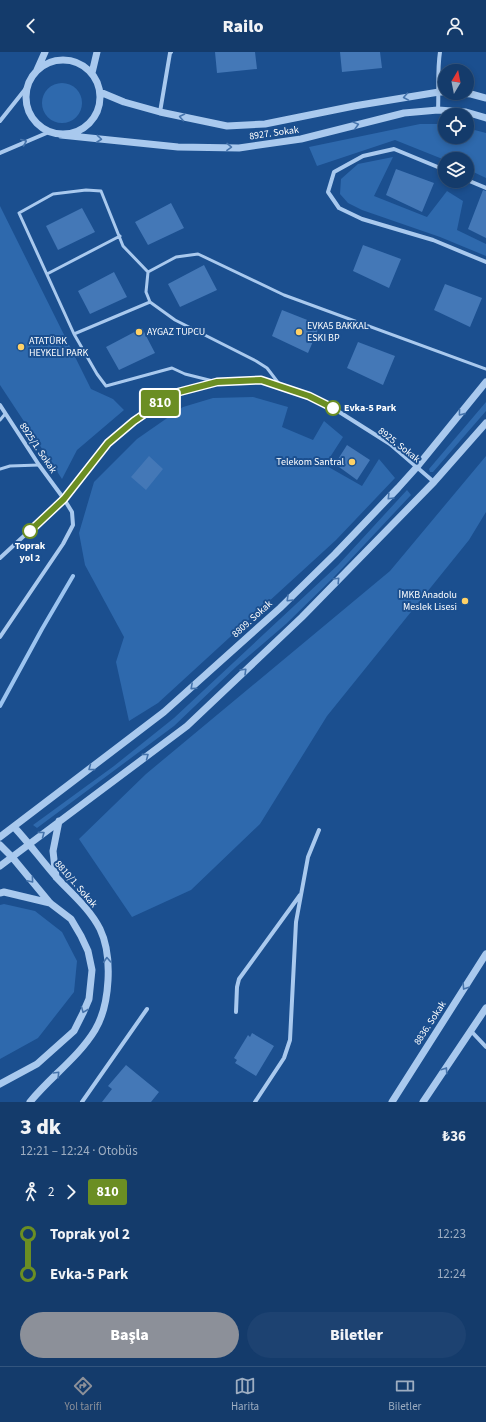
<!DOCTYPE html>
<html lang="tr">
<head>
<meta charset="utf-8">
<style>
	:root { --surface:#143b6b; --page:#1d4271; --text:#f1f3f6; --muted:#9dadc1; --line:#33557e; --accent:#8c9099 }
	body { margin:0; font-family:"Source Sans 3",sans-serif; background:var(--page); color:var(--text); height:100vh; display:flex; flex-direction:column; font-size:15px; white-space:nowrap }
	* { box-sizing:border-box; margin:0 }
	p { font-size:13px; color:var(--muted) }
	.icon { flex:none; width:22px; height:22px; fill:none; stroke:currentColor; stroke-width:2; stroke-linecap:round; stroke-linejoin:round }
	.map { position:relative; height:1050px; overflow:hidden }
	.drawer { display:flex; flex-direction:column; background:var(--surface); flex:1 }
	.drawer>* { flex:none }
	.badge { padding:0 8px; border-radius:3px; font-size:14px; line-height:26px }
	.needle { width:26px; rotate:10deg }
	.buttons { position:absolute; left:438px; top:12px; display:grid; gap:8px }
	.buttons a { display:grid; place-items:center; width:36px; height:36px; border-radius:50%; background:var(--surface); box-shadow:0 2px 6px #0003,0 0 0 1px var(--line); font-size:20px }
	.map>.badge { position:absolute; translate:-50% -50%; box-shadow:0 0 0 2px #fff }
	.legs { display:flex; align-items:center; gap:6px; height:44px; padding:0 20px; font-size:13px }
	.legs p { margin-inline-start:auto }
	.overview { display:flex; align-items:center; justify-content:space-between; height:68px; padding:0 20px }
	h1 { font-size:22px; font-weight:800; line-height:30px }
	.button { display:flex; gap:8px; margin-top:auto; padding:8px 20px }
	.button a { flex:1; height:46px; border-radius:24px; background:var(--accent); color:#fff; font-size:16px; font-weight:800; line-height:46px; text-align:center }
	.button a+a { background:var(--page); color:var(--text) }
	ul { padding:0 20px; list-style:none }
	li { display:flex; align-items:center; gap:14px; height:40px; font-size:15px }
	li i { display:grid; place-items:center; width:6px; height:100%; margin:0 5px; background:currentColor }
	li i::after { content:''; width:10px; height:10px; margin:-5px; border:3px solid; border-radius:50%; background:var(--surface) }
	li p { margin-inline-start:auto }
	li:first-child i { background:linear-gradient(#0000 50%,currentColor 0) }
	li:last-child i { background:linear-gradient(currentColor 50%,#0000 0) }
	header { display:flex; justify-content:space-between; align-items:center; height:52px; padding:0 20px; background:var(--surface); font-size:18px; font-weight:800 }
	.menu { display:flex; justify-content:space-around; align-items:center; height:56px; border-top:1px solid var(--line); background:var(--surface); font-size:11px; color:var(--muted) }
	.menu a { display:grid; justify-items:center; gap:2px }
	.menu .current { color:var(--accent) }
	.map>svg:first-child { display:block }
	.green { fill:#2e69ad }
	.lines { fill:none; stroke-linecap:round; stroke-linejoin:round }
	.stream { stroke:#9cc4f0; stroke-width:4 }
	.building { fill:#4478b7 }
	.service { stroke:#a9c9ee; stroke-width:3 }
	.minor { stroke:#a9c9ee; stroke-width:4 }
	.tertiary { stroke:#a9c9ee; stroke-width:7 }
	.oneway { stroke:#4674ac }
	.line-1-casing { stroke:#fff; stroke-width:9 }
	.line-1 { stroke:#6b8e23; stroke-width:6 }
	.poi-dot { fill:#ffd166; stroke:#1b4f8f; stroke-width:1.5 }
	.stop-1-dot { fill:#fff; stroke:#6b8e23; stroke-width:2 }
	.labels { text-anchor:middle; dominant-baseline:central; stroke-width:4; stroke-linejoin:round; paint-order:stroke }
	.street-label { font-size:10px; fill:#fff; stroke:#1b4f8f }
	.poi-label { font-size:10px; fill:#fff; stroke:#1b4f8f; text-anchor:start }
	.stop-label { font-size:10px; font-weight:bold; fill:#fff; stroke:#1b4f8f; text-anchor:start }
</style>
</head>
<body>
<header><svg class="icon" aria-label="back" viewBox="0 0 24 24"><path d="M15 5l-7 7 7 7"/></svg>Railo<svg class="icon" aria-label="person" viewBox="0 0 24 24"><circle cx="12" cy="8" r="4"/><path d="M4 21q1-7 8-7t8 7"/></svg></header>
<div class="map">
<svg width="486" height="1050" viewBox="0 0 486 1050">
	<rect width="100%" height="100%" fill="#1b4f8f"/>
	<path class="green" d="M42 51a20 20 0 1 1 40 0a20 20 0 1 1-40 0Z
		M420,72h25v13h22v-9l19,5v45l-19,-9v-10l-22,1 -50,-20 -78,26 -8,-19z
		M393,105l-19,39 53,21 20,-26 16,10 -6,29 29,14v12l-46,-19 -78,-27 -14,-7 -8,-9 1,-15 17,-15z
		M0,154l91,183 22,10 11,11 -47,40 -15,29 -62,-94z
		M253,345l35,10 -6,20 31,13 11,-19 19,16 -18,28 37,21 17,-27 16,19 -59,62 -178,163 -29,18 -13,-59 8,-25 -39,-72 -6,-32 15,-51 43,-43 46,-32 30,-9z
		M486,350v9l-53,61h-3l-1,-3z
		M486,404v56l-17,28 -142,176 -67,108 -69,66 -59,27 -53,-78 67,-65 244,-203z
		M407,438l4,5 -77,82 -48,47 -49,42 -63,60 -137,102 -4,-3 81,-59 60,-48 164,-153z
		M4,852l31,7 27,21 15,29 -3,31 -36,46 -38,21v-154z"/>
	<g class="lines">
		<path class="stream" d="M0,654l42,-77 31,-53"/>
	</g>
	<path class="building" d="M215,0h40l2,17 -40,4z
		M340,0h40l2,16 -40,4z
		M396,117l38,14 -12,29 -36,-17z
		M483,138l3,1v47l-18,-9z
		M171,151l13,25 -36,17 -13,-23z
		M82,156l13,24 -37,18 -12,-24z
		M363,193l38,14 -12,29 -36,-17z
		M204,213l13,25 -37,17 -12,-23z
		M114,220l13,25 -37,17 -12,-23z
		M445,232l37,14 -12,29 -36,-17z
		M282,258l38,15 -12,28 -36,-17z
		M142,276l13,25 -36,17 -13,-23z
		M358,290l37,14 -12,29 -36,-17z
		M347,393l23,15 -13,20 -22,-16z
		M149,404l14,13 -17,21 -15,-13z
		M252,981l22,13 -18,30 -21,-13 2,-3 -3,-2 14,-23 2,2z
		M126,1013l33,27 -8,10h-49l10,-13 -4,-3z"/>
	<g class="lines">
		<path class="service" d="M148,220l28,-15 22,-3 86,41 202,74
			M47,222l73,-38
			M74,282l76,-32
			M217,330l-32,-8 -13,-6 -66,18 -9,-12 -23,-40 -55,-121 34,-19 33,-4 15,1 22,55 25,26 -2,20 4,10 25,18 81,41 11,7 13,17
			M0,368l5,-6
			M0,417l10,-3 29,-1"/>
		<path class="minor" d="M438,58c1,-19 -1,-39 2,-58
			M160,60l10,-59 1,-1
			M0,69l27,-34
			M0,101l49,-21
			M445,118l-51,-21 -31,7 -29,16 -6,20 11,16 23,11 71,21 53,22
			M467,128l19,8
			M0,353l39,60 25,34 8,13 1,13 -10,19 -63,93
			M0,506l64,-59 44,-56 26,-22 41,-28 42,-11 44,-2 19,5 29,11 24,12 57,36 44,38
			M236,960l1,-25 2,-8 61,-84
			M471,979l15,16
			M82,1050l65,-93
			M255,1050l29,-44 6,-18 6,-118 12,-65 11,-27"/>
		<path class="tertiary" d="M26 45a37 37 0 1 1 74 0a37 37 0 1 1-74 0Z
			M37,18l8,-18
			M92,21l5,-21
			M100,40l24,10 36,10 67,14 38,-2 89,-18 85,-14h6
			M458,41l13,1 15,4
			M61,83l117,12 61,1 62,-9 103,-26 34,-3 28,2 20,6
			M14,775c15,16 28,34 43,51 15,16 33,31 43,51 13,27 10,76 -5,101 -17,28 -45,47 -65,72
			M0,785l164,-125 116,-104 55,-54 63,-66 18,-20 70,-86
			M0,793l12,12 38,46 21,16 10,17 7,15 4,19 -3,29 -6,14 -9,18 -37,33 -37,20
			M0,814l187,-140 115,-109 132,-135 52,-59
			M56,825l-3,-26 6,-30
			M0,841l4,-1 46,11
			M392,1050l94,-148
			M423,1050l63,-94"/>
	</g>
	<defs><path id="oneway-chevron" d="M-2-3.5L2.5 0L-2 3.5" fill="none" stroke-width="1.6" stroke-linecap="round" stroke-linejoin="round"/></defs>
	<g class="oneway">
		<use href="#oneway-chevron" transform="translate(406 45) rotate(170)"/>
		<use href="#oneway-chevron" transform="translate(182 65) rotate(-169)"/>
		<use href="#oneway-chevron" transform="translate(356 73) rotate(-15)"/>
		<use href="#oneway-chevron" transform="translate(99 87) rotate(6)"/>
		<use href="#oneway-chevron" transform="translate(24 90) rotate(-23)"/>
		<use href="#oneway-chevron" transform="translate(229 95) rotate(1)"/>
		<use href="#oneway-chevron" transform="translate(461 361) rotate(129)"/>
		<use href="#oneway-chevron" transform="translate(390 445) rotate(134)"/>
		<use href="#oneway-chevron" transform="translate(337 528) rotate(-46)"/>
		<use href="#oneway-chevron" transform="translate(289 547) rotate(136)"/>
		<use href="#oneway-chevron" transform="translate(244 619) rotate(-44)"/>
		<use href="#oneway-chevron" transform="translate(193 635) rotate(138)"/>
		<use href="#oneway-chevron" transform="translate(146 704) rotate(-37)"/>
		<use href="#oneway-chevron" transform="translate(91 716) rotate(143)"/>
		<use href="#oneway-chevron" transform="translate(42 782) rotate(-37)"/>
		<use href="#oneway-chevron" transform="translate(31 828) rotate(50)"/>
		<use href="#oneway-chevron" transform="translate(107 908) rotate(-93)"/>
		<use href="#oneway-chevron" transform="translate(465 935) rotate(123)"/>
		<use href="#oneway-chevron" transform="translate(84 958) rotate(112)"/>
		<use href="#oneway-chevron" transform="translate(445 1018) rotate(-56)"/>
		<use href="#oneway-chevron" transform="translate(57 1022) rotate(-46)"/>
	</g>
	<g class="lines">
		<g class="line-1-casing">
			<path id="line-1" d="M30,479l34,-32 44,-56 26,-22 41,-28 42,-11 44,-2 48,16 24,12"/>
		</g>
		<use href="#line-1" class="line-1"/>
	</g>
	<g class="poi-dot">
		<circle cx="139" cy="280" r="4"/>
		<circle cx="299" cy="280" r="4"/>
		<circle cx="21" cy="295" r="4"/>
		<circle cx="352" cy="410" r="4"/>
		<circle cx="465" cy="549" r="4"/>
	</g>
	<g class="stop-1-dot">
		<circle cx="333" cy="356" r="7"/>
		<circle cx="30" cy="479" r="7"/>
	</g>
	<g class="labels">
		<g class="street-label">
			<text transform="translate(274 81) rotate(-8)">8927. Sokak</text>
			<text transform="translate(399 393) rotate(38)">8925. Sokak</text>
			<text transform="translate(38 396) rotate(56)">8925/1. Sokak</text>
			<text transform="translate(252 567) rotate(-42)">8809. Sokak</text>
			<text transform="translate(76 832) rotate(49)">8810/1. Sokak</text>
			<text transform="translate(430 971) rotate(-57)">8836. Sokak</text>
		</g>
		<g class="poi-label">
			<text x="307" y="274">EVKA5 BAKKAL<tspan x="307" dy="12">ESKI BP</tspan></text>
			<text x="147" y="280">AYGAZ TUPCU</text>
			<text x="29" y="289">ATATÜRK<tspan x="29" dy="12">HEYKELİ PARK</tspan></text>
			<text x="344" y="410" text-anchor="end">Telekom Santral</text>
			<text x="457" y="543" text-anchor="end">İMKB Anadolu<tspan x="457" dy="12">Meslek Lisesi</tspan></text>
		</g>
		<g class="stop-label">
			<text x="344" y="356">Evka-5 Park</text>
			<text x="30" y="494" text-anchor="middle">Toprak<tspan x="30" dy="12">yol 2</tspan></text>
		</g>
	</g>
</svg>
<div class="buttons">
<a><svg class="needle" viewBox="-14 -14 28 28"><path d="M0-13l5 13h-10z" fill="#e53935"/><path d="M0 13l5-13h-10z" fill="#9dadc1"/></svg></a>
<a><svg class="icon" aria-label="locate" viewBox="0 0 24 24"><circle cx="12" cy="12" r="6"/><path d="M12 2v4M12 18v4M2 12h4M18 12h4"/></svg></a>
<a><svg class="icon" aria-label="layers" viewBox="0 0 24 24"><path d="M12 4l9 5-9 5-9-5zM3 14l9 5 9-5"/></svg></a>
</div>
<b class="badge" style="left:160px;top:351px;background:#6b8e23;color:#fff">810</b>
</div>
<section class="drawer">
<div class="overview"><div><h1>3 dk</h1><p>12:21 – 12:24 · Otobüs</p></div><b>₺36</b></div>
<div class="legs"><svg class="icon" aria-label="walk" viewBox="0 0 24 24"><circle cx="13" cy="4" r="2"/><path d="M13 8l-2 6 4 7M11 14l-3 7M7 12l3-4h3l4 4"/></svg>2<svg class="icon" aria-label="forward" viewBox="0 0 24 24"><path d="M9 5l7 7-7 7"/></svg><b class="badge" style="background:#6b8e23;color:#fff">810</b></div>
<ul>
<li><i style="color:#6b8e23"></i><b>Toprak yol 2</b><p>12:23</p></li>
<li><i style="color:#6b8e23"></i><b>Evka-5 Park</b><p>12:24</p></li>
</ul>
<div class="button"><a>Başla</a><a>Biletler</a></div>
</section>
<nav class="menu">
<a class="current"><svg class="icon" aria-label="directions" viewBox="0 0 24 24"><path d="M12 3l9 9-9 9-9-9zM9 14v-3h6M13 9l2 2-2 2"/></svg>Yol tarifi</a>
<a><svg class="icon" aria-label="map" viewBox="0 0 24 24"><path d="M3 6l6-2 6 2 6-2v14l-6 2-6-2-6 2zM9 4v14M15 6v14"/></svg>Harita</a>
<a><svg class="icon" aria-label="tickets" viewBox="0 0 24 24"><path d="M3 7h18v10H3zM15 7v10"/></svg>Biletler</a>
</nav>
</body>
</html>
